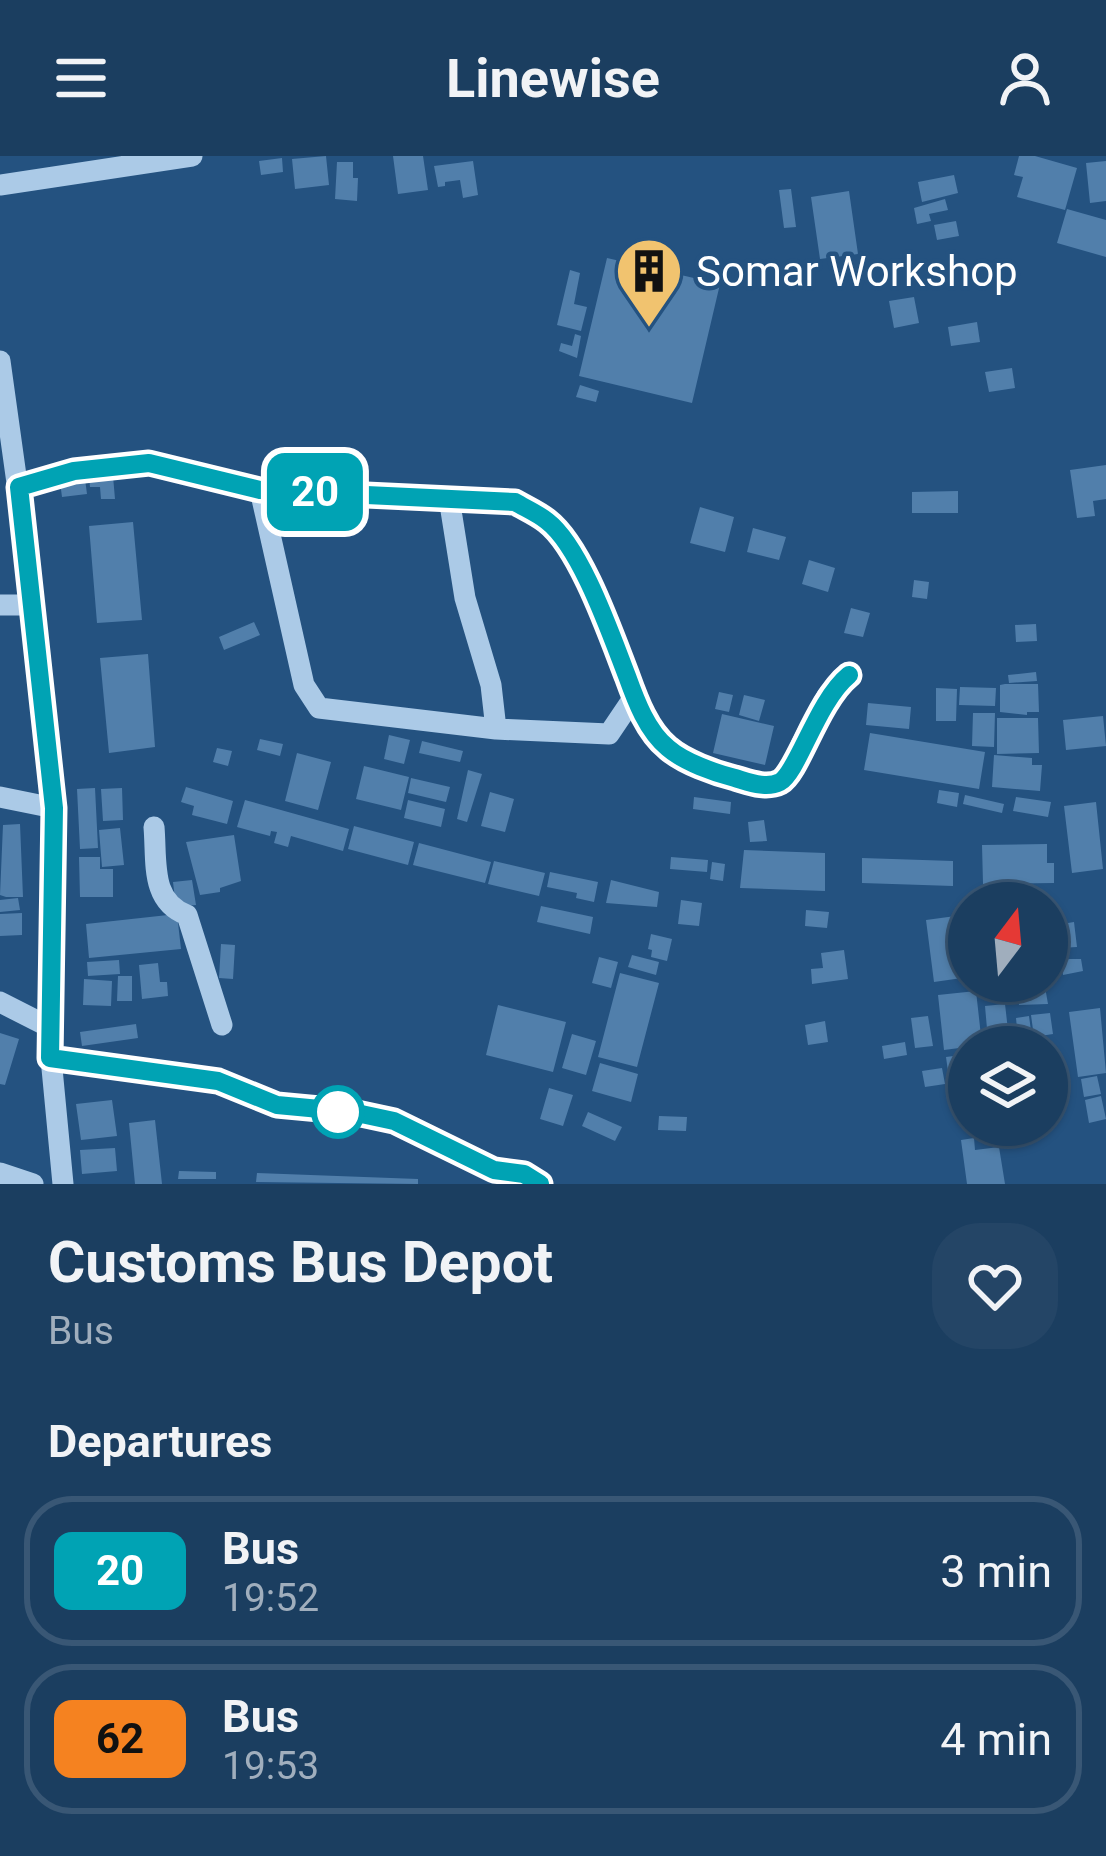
<!DOCTYPE html>
<html lang="en">
<head>
<meta charset="utf-8">
<style>
	:root { --surface:#1b3e60; --page:#244566; --text:#f1f3f6; --muted:#a0aebd; --line:#395775 }
	body { margin:0; font-family:Roboto,sans-serif; background:var(--page); color:var(--text); height:100vh; display:flex; flex-direction:column; font-size:45px; white-space:nowrap }
	* { box-sizing:border-box; margin:0 }
	p { font-size:39px; color:var(--muted) }
	.icon { flex:none; width:66px; height:66px; fill:none; stroke:currentColor; stroke-width:2; stroke-linecap:round; stroke-linejoin:round }
	.map { position:relative; height:1028px; overflow:hidden }
	.side { display:flex; flex-direction:column; background:var(--surface); flex:1 }
	.side>* { flex:none }
	.badge { padding:0 24px; border-radius:18px; font-size:42px; line-height:78px }
	.needle { width:78px; rotate:16deg }
	.fabs { position:absolute; left:948px; top:726px; display:grid; gap:24px }
	.fabs a { display:grid; place-items:center; width:120px; height:120px; border-radius:50%; background:var(--surface); box-shadow:0 3px 9px #0004,0 0 0 3px var(--line); font-size:60px }
	.map>.badge { position:absolute; translate:-50% -50%; box-shadow:0 0 0 6px #fff }
	h2 { padding:0 48px; font-size:45px; line-height:108px }
	.round { display:grid; place-items:center; flex:none; width:126px; height:126px; border-radius:48px; background:var(--page) }
	.summary { display:flex; align-items:center; justify-content:space-between; height:204px; padding:0 48px }
	h1 { font-size:57px; font-weight:700; line-height:90px }
	ul { padding:0; list-style:none }
	li { display:flex; align-items:center; gap:36px; height:150px; margin:0 24px 18px; padding:0 24px; border:6px solid var(--line); border-radius:48px }
	li div { flex:1 }
	li b { display:block; font-size:45px }
	li em { font-style:normal }
	li .badge { min-width:132px; font-weight:700; text-align:center }
	header { display:flex; justify-content:space-between; align-items:center; height:156px; padding:0 48px; background:var(--surface); font-size:54px; font-weight:700 }
	.map>svg:first-child { display:block }
	.building { fill:#517fab }
	.lines { fill:none; stroke-linecap:round; stroke-linejoin:round }
	.minor { stroke:#abcae7; stroke-width:21 }
	.line-casing { stroke:#fff; stroke-width:27 }
	.line { stroke:#00a3b4; stroke-width:18 }
	.stop-dot { fill:#fff; stroke:#00a3b4; stroke-width:6 }
	.labels { text-anchor:middle; dominant-baseline:central; stroke-width:9; stroke-linejoin:round; paint-order:stroke }
	.poi-label { font-size:42px; fill:#fff; stroke:#245280; text-anchor:start }
</style>
</head>
<body>
<header><svg class="icon" aria-label="menu" viewBox="0 0 24 24"><path d="M4 6h16M4 12h16M4 18h16"/></svg>Linewise<svg class="icon" aria-label="person" viewBox="0 0 24 24"><circle cx="12" cy="8" r="4"/><path d="M4 21q1-7 8-7t8 7"/></svg></header>
<div class="map">
<svg width="1106" height="1028" viewBox="0 0 1106 1028">
	<rect width="100%" height="100%" fill="#245280"/>
	<path class="building" d="M326,0l3,29 -34,4 -3,-30z
		M393,0h30l5,34 -30,4z
		M1019,0h16l42,12 -12,42 -48,-13 6,-20 -9,-2z
		M282,2l1,14 -22,3 -2,-14z
		M473,5l5,34 -15,3 -3,-18 -15,2v4l-7,1 -4,-21z
		M1106,5v40l-16,2 -4,-40z
		M337,6h16v16h5l-1,23 -22,-2z
		M954,19l4,18 -36,9 -4,-20z
		M791,33l5,38 -12,1 -5,-38z
		M849,35l9,63 -38,5 -9,-62z
		M945,43l3,11 -19,4 2,7 -14,3 -3,-16z
		M1067,53l39,11v37l-49,-14z
		M956,65l3,15 -22,4 -3,-15z
		M607,102l113,26 -28,119 -113,-27z
		M570,114l10,3 -6,31 13,3 -6,24 -24,-6z
		M914,141l5,26 -25,5 -5,-27z
		M977,166l3,20 -29,4 -3,-19z
		M575,178l6,2 -4,22 -18,-7 2,-8 11,3z
		M1012,212l3,20 -26,4 -4,-20z
		M580,229l19,6 -3,11 -20,-5z
		M1106,309v34l-13,2 2,15 -18,2 -7,-48z
		M113,320l2,23h-14l-1,-12h-10l-1,-9z
		M85,323l2,15 -25,3 -2,-15z
		M958,335v22h-46v-21z
		M700,351l34,10 -9,35 -35,-9z
		M133,366l9,98 -45,3 -8,-97z
		M753,372l33,9 -7,23 -32,-8z
		M809,404l26,8 -7,24 -26,-8z
		M914,424l15,2 -2,17 -15,-2z
		M851,452l19,5 -7,24 -19,-4z
		M254,466l6,13 -36,15 -5,-13z
		M1036,468l1,17 -21,1 -1,-17z
		M148,498l7,93 -46,6 -9,-95z
		M1036,516l1,9 -28,2 -1,-8z
		M1005,528h33l1,28h-12v3l-27,-3v-27z
		M960,531l36,1 -1,18 -36,-1z
		M936,532l21,1 -1,32h-20z
		M719,536l14,3 -4,17 -14,-3z
		M744,539l21,5 -6,21 -20,-6z
		M868,547l43,4 -2,22 -43,-4z
		M973,557h22l-1,34 -22,-1z
		M722,558l52,12 -9,39 -52,-12z
		M1103,560l3,30 -40,4 -3,-30z
		M997,562h41l1,35 -42,1z
		M870,577l115,19 -6,37 -115,-19z
		M389,579l21,5 -6,24 -20,-5z
		M260,583l23,5 -3,12 -23,-6z
		M422,585l41,10 -3,11 -41,-9z
		M217,592l15,3 -4,15 -15,-4z
		M297,597l34,9 -13,48 -33,-9z
		M994,599l38,3v7h10l-2,26 -48,-4z
		M364,610l45,11 -8,33 -45,-11z
		M468,614l14,4 -15,48 -10,-3z
		M411,622l39,9 -4,15 -38,-9z
		M186,631l47,14 -6,23 -35,-9 2,-9 -13,-4z
		M95,632l3,60 -18,1 -3,-60z
		M122,632l1,32 -20,1 -2,-32z
		M939,634l20,3 -2,14 -20,-4z
		M490,636l24,7 -9,33 -24,-6z
		M965,639l39,9 -2,9 -39,-9z
		M694,641l37,5 -1,12 -37,-5z
		M1016,641l35,5 -3,15 -35,-6z
		M245,644l104,29 -6,22 -52,-15 -3,11 -14,-4 3,-11 -6,-1 -1,5 -33,-9z
		M408,644l37,9 -4,18 -37,-9z
		M1096,646l7,67 -31,4 -8,-67z
		M764,664l3,21 -17,1 -2,-20z
		M20,668l3,73h-17l-6,-2 3,-70z
		M354,670l60,16 -6,23 -60,-16z
		M120,672l4,37 -22,2 -3,-37z
		M234,679l7,46 -21,7v4l-20,3 -14,-53z
		M419,687l72,19 -6,21 -72,-18z
		M1047,688v19h7v20l-71,1 -1,-39z
		M744,694l81,3v38l-85,-3z
		M79,701h21v12h13v28h-33z
		M671,701l37,3 -1,12 -37,-3z
		M862,702l91,3v25l-91,-3z
		M494,705l51,12 -6,23 -51,-12z
		M712,706l13,2 -2,17 -13,-2z
		M550,716l48,10 -4,20 -18,-4 1,-5 -30,-6z
		M192,724l4,25 -20,2 -3,-25z
		M611,724l48,12 -2,15 -51,-4z
		M18,742l2,12 -20,2v-12z
		M681,744l21,3 -3,23 -21,-2z
		M541,750l52,11 -3,17 -53,-12z
		M806,754l23,2 -2,16 -22,-2z
		M22,757v22l-22,1v-22z
		M177,758l4,35 -92,9 -3,-34z
		M963,759l6,62 -35,5 -8,-62z
		M1074,766l3,25 -17,1 -1,-8h5l-2,-16z
		M651,778l21,5 -5,22 -16,-4 1,-7 -4,-1z
		M221,788l14,1 -2,34 -14,-1z
		M844,794l4,29 -36,5 -1,-15 12,-1 -2,-15z
		M632,799l27,7 -3,13 -28,-8z
		M599,801l19,5 -7,26 -19,-5z
		M1070,803h11l2,12 -20,4 -2,-15z
		M119,804l1,14 -32,2 -1,-14z
		M158,807l2,19h7l1,14 -26,3 -3,-34z
		M620,817l39,10 -22,84 -39,-10z
		M118,820h14v25h-15z
		M84,823l28,2 -1,25 -28,-1z
		M1016,825h28l4,23 -29,1z
		M976,835l6,54 -38,5 -6,-55z
		M1005,848l4,35 -21,1 -3,-34z
		M498,849l68,17 -13,50 -67,-17z
		M1100,852l6,65 -28,4 -9,-65z
		M1050,857l3,21 -19,3 -3,-22z
		M928,860l5,30 -18,2 -4,-30z
		M1029,860l3,22 -14,2 -2,-22z
		M825,865l3,21 -20,3 -3,-20z
		M136,868l2,14 -56,8 -2,-14z
		M0,877l19,6 -14,46 -5,-1z
		M572,878l24,7 -10,34 -24,-7z
		M905,886l2,13 -23,4 -2,-13z
		M969,898v22l-20,3 -3,-22z
		M600,907l38,11 -7,28 -39,-11z
		M942,912l3,16 -20,3 -3,-16z
		M1097,920l4,18 -17,3 -3,-18z
		M969,926v39l-11,1 -6,-38z
		M549,932l24,7 -10,31 -23,-7z
		M1101,940l5,23 -17,4 -4,-23z
		M112,944l5,36 -36,4 -5,-36z
		M588,956l34,15 -7,14 -33,-15z
		M659,960l28,1 -1,14 -28,-1z
		M155,964l7,64h-27l-6,-61z
		M974,982l1,12 24,-3 6,37h-38l-6,-44z
		M115,992l2,23 -35,3 -2,-24z
		M179,1015l37,1v7h-38z
		M257,1017l161,6v5l-162,-2z"/>
	<g class="lines">
		<path class="minor" d="M0,29l192,-29
			M0,205l34,244 20,203 -3,250 12,126
			M19,331l55,-16 75,-8 111,27 255,12 34,20 21,26 39,80 25,69 16,30 19,23 56,26 34,9 19,-1 15,-13 8,-26 26,-49 22,-21
			M260,334l44,195 15,23 177,21 113,5 25,-37
			M449,342l16,100 26,87 5,44
			M0,449h34
			M0,641l54,11
			M154,671c3,35 -4,74 33,88l35,110
			M0,846l51,26
			M51,902l167,23 59,24 75,7 42,9 100,49 30,4 16,10
			M0,1017l33,11"/>
	</g>
	<g class="lines">
		<g class="line-casing">
			<path id="line" d="M540,1028l-16,-10 -30,-4 -100,-49 -42,-9 -75,-7 -59,-24 -168,-23 4,-250 -35,-321 55,-16 75,-8 111,27 255,12c10,6 22,11 32,19 34,26 64,114 80,155 9,25 20,55 41,72 16,14 47,25 67,30 14,4 31,11 45,4 18,-10 37,-81 69,-107"/>
		</g>
		<use href="#line" class="line"/>
	</g>
	<defs>
		<g id="building-pin" transform="scale(3.45)"><path d="M0 17L-7.5 6A9.5 9.5 0 1 1 7.5 6Z" fill="#f1c36f" stroke="#245280"/><path d="M-4-6H4V6H1V3H-1V6H-4ZM-2.5-4.3h1.7v1.8h-1.7ZM.8-4.3h1.7v1.8H.8ZM-2.5-1h1.7V.8h-1.7ZM.8-1h1.7V.8H.8Z" fill="#111"/></g>
	</defs>
	<g fill-rule="evenodd">
		<use href="#building-pin" x="649" y="115"/>
	</g>
	<circle class="stop-dot" cx="338" cy="956" r="24"/>
	<g class="labels">
		<g class="poi-label">
			<text x="696" y="115">Somar Workshop</text>
		</g>
	</g>
</svg>
<div class="fabs">
<a><svg class="needle" viewBox="-14 -14 28 28"><path d="M0-13l5 13h-10z" fill="#e53935"/><path d="M0 13l5-13h-10z" fill="#a0aebd"/></svg></a>
<a><svg class="icon" aria-label="layers" viewBox="0 0 24 24"><path d="M12 4l9 5-9 5-9-5zM3 14l9 5 9-5"/></svg></a>
</div>
<b class="badge" style="left:315px;top:336px;background:#00a3b4;color:#fff">20</b>
</div>
<section class="side">
<div class="summary"><div><h1>Customs Bus Depot</h1><p>Bus</p></div><a class="round"><svg class="icon" aria-label="heart" viewBox="0 0 24 24"><path d="M12 20l-8-8c-3-5 5-10 8-4 3-6 11-1 8 4z"/></svg></a></div>
<h2>Departures</h2>
<ul>
<li><span class="badge" style="background:#00a3b4;color:#fff">20</span><div><b>Bus</b><p>19:52</p></div><em>3 min</em></li>
<li><span class="badge" style="background:#f58220;color:#111">62</span><div><b>Bus</b><p>19:53</p></div><em>4 min</em></li>
</ul>
</section>
</body>
</html>
